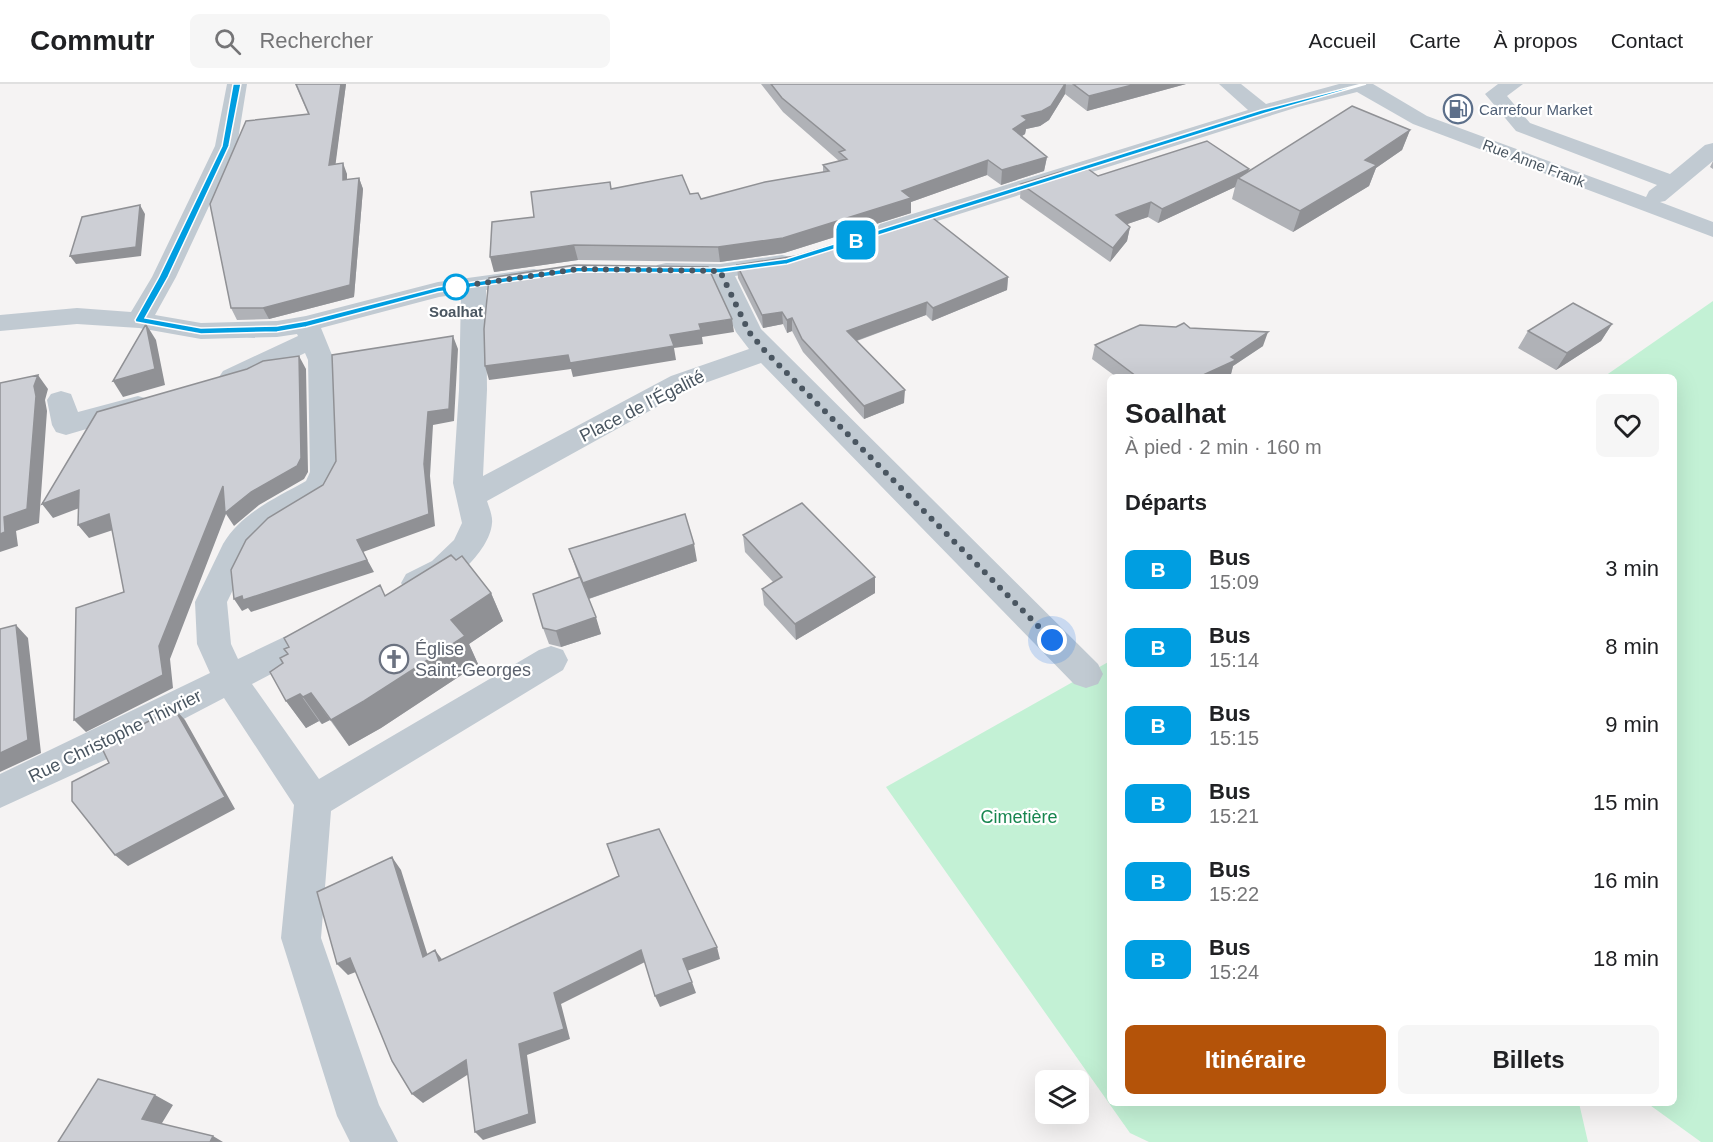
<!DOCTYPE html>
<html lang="fr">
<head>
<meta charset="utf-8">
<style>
	:root { --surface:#fff; --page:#f6f6f6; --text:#202124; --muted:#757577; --line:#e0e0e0; --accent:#b45309 }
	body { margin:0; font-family:Helvetica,sans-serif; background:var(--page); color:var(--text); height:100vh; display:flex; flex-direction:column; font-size:22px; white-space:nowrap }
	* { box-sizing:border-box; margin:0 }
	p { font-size:20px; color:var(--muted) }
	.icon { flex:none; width:33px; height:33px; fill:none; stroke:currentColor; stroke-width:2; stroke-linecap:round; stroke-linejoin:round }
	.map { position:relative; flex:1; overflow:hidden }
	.sheet { position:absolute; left:1107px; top:290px; width:570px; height:732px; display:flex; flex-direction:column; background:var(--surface); border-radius:9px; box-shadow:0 6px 24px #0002 }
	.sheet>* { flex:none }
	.badge { padding:0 12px; border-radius:9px; font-size:21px; line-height:39px }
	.buttons { position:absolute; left:1035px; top:986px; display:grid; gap:12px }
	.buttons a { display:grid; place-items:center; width:54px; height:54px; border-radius:9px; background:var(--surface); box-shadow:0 6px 24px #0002; font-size:30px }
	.you { position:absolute; width:30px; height:30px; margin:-15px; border:4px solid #fff; border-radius:50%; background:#1a73e8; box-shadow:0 0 0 9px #1a73e833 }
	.map>.badge { position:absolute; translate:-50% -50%; box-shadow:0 0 0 3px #fff }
	h2 { padding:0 18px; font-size:22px; line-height:54px }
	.round { display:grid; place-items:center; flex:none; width:63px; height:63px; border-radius:9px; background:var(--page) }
	.summary { display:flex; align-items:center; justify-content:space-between; height:102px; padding:0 18px }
	h1 { font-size:28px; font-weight:800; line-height:45px }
	.cta { display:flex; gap:12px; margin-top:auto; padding:12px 18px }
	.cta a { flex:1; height:69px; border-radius:9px; background:var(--accent); color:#fff; font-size:24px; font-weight:800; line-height:69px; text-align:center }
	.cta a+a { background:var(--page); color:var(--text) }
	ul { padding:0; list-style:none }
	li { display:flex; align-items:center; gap:18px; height:78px; padding:0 18px }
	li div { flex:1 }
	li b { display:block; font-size:22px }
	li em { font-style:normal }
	li .badge { min-width:66px; font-weight:700; text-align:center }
	header { display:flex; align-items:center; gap:36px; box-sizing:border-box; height:84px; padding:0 30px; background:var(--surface); border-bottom:2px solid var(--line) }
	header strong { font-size:28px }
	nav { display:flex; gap:33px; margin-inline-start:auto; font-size:21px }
	.search { width:420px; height:54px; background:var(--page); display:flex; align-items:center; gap:15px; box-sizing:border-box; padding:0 21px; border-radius:9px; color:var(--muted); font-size:22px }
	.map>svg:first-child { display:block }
	.green { fill:#c3f1d5 }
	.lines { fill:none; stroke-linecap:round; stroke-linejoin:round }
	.minor { fill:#c1cad2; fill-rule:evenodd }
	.wall { fill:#b0b2b7 }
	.shaded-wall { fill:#909195 }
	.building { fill:#cdcfd5; stroke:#909195; stroke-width:1.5 }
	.line { fill:#009ee1; stroke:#fff; stroke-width:1.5 }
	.walk { stroke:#4a5661; stroke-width:6; stroke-dasharray:0 10.8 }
	.stop-dot { fill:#fff; stroke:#009ee1; stroke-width:3 }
	.labels { text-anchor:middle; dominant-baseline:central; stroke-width:4.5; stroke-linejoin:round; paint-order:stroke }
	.far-service-label { font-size:15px; fill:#4e5e75; stroke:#fff; text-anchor:start }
	.far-street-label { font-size:15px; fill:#4a5661; stroke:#fff }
	.far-stop-label { font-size:15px; font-weight:bold; fill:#4a5661; stroke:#fff }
	.street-label { font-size:18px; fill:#4a5661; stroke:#fff }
	.worship-label { font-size:18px; fill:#5b616d; stroke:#fff; text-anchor:start }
	.park-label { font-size:18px; fill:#17864f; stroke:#fff }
</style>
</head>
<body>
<header>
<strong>Commutr</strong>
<div class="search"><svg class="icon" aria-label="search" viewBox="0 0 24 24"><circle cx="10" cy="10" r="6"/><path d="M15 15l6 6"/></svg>Rechercher</div>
<nav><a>Accueil</a><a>Carte</a><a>À propos</a><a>Contact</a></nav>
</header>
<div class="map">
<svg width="1713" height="1058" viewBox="0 0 1713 1058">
	<rect width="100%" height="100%" fill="#f5f3f3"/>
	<path class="green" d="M1713,217v841h-12l-54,-39 27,-1v-726h-69z
		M1110,577v441l469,1 9,39h-439l-19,-9 -244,-346z"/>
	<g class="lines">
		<path class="minor" d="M227,0h20l-10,62 -61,131 -21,38 46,8 76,-2 29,-5 132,-34 96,-13 9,2 3,5 -3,5 -57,9 1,100 -4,86 188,-100 78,-27 -13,-17 -25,-54 -54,-3 -3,-5 3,-5 9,-2 54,1 62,-9 9,2 3,5 -3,5 -56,9 26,53 337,335 5,10 -5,10 -12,4 -12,-4 -313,-321 -70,25 -204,113c2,6 6,16 5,22 -2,29 -46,68 -73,72 -4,0 -9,-2 -13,-3l-5,-9 5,-9 26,-13 22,-21 8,-17 -9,-40 6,-93 2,-96 -22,3 -118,31 13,32 6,112 -12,23 -54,33 -22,23 -25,51 4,42 7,15 88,-42 12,4 5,9 -5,9 -86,45 67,95 220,-129 12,-4 12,4 5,10 -5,10 -232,141 -10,127 58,167 19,37h-48l-13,-26 -56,-178 13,-133 -70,-107 -117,61 -107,49v-34l210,-101 -13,-29 -2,-42 28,-58c18,-31 53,-46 83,-63l4,-9 -2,-112 -3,-7 -62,30 -10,3 -10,-3 -4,-6 4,-6 75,-35 -1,-2 -20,3 -76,2 -62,-11 -62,-4 -77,7v-16l77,-7 54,4 21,-35 63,-131z
			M1219,0h22l25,20 73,-20h34l54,32 219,81 3,-6 8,-6 -141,-54 -31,-37 13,-10h25l-16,12 23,27 140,51 35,-29 8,-2v18l-48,40 -5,1 53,20v15l-300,-113 -56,-32 -59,15 -402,127 -8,2 -8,-2 -4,-5 4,-5 368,-114z
			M61,307l10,3 7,18 60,-16 10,3 4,6 -4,6 -82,24 -10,-3 -4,-7 -5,-25 4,-6z"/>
	</g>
	<path class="wall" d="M295,0h51l-11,80 12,10v6l12,-2 4,11 -9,108 -85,22 -32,1 -6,-12 77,-194z
		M761,0h425l-99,27 -22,-17 -16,26 -9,6 -14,3 -1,5 -3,2 25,21 -3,14 -43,14 -14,-10 -76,27v11l-127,40 -64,9 -142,-2 -84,12 40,-55 77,-28 79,5 11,5 122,-27v-7l16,-4 -56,-49z
		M1410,46l-8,20 -26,18 -7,18 -76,46 -61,-33 3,-12 -77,36 -10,-6 -21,7 3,3 -3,14 -17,21 -90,-64 1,-14 47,-9 30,1 151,-7 -1,3z
		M1713,77v8l-3,-2z
		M737,181l271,12 -1,13 -75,31 -6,-6 -69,26 47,62 -40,16 -61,-67 -11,-21 -5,2 -4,-9 -20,4 -25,-50z
		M1612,240l-11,17 -45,29 -38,-22 10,-17z
		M1190,244l73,18 -30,20 -2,8 -6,2h-110l-23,-17 3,-14z
		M743,451l132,42v16l-79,47 -32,-35 -2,-16 11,-7 -28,-30z
		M569,465l128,12 -108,38 12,35 -40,13 -12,-3 -6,-16 36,-50z
		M491,509l12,28 -34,23 9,20 -97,64 -32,18 -19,-26 -8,4 -3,-3 -13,7 -20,-27 99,-105z"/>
	<path class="shaded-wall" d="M341,0h5l-12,92 -5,-11z
		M1065,0h1l-1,10 -16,26 -9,6 -14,3 -1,5 -14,9 2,-14 9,-13z
		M1136,0h50l-99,27 2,-15z
		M1410,46l-8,20 -26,18 -7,18 -76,46 7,-21 65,-51z
		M1047,73l-3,14 -43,14 1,-15z
		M988,76l-1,15 -76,27v11l-127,40 -64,9 -2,-15 184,-56z
		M343,79l4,11v17l-4,-11z
		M1249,85l-4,13 -7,-4 -3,9 -77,36 4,-14z
		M359,94l4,11 -9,108 -85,22 -6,-11z
		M1151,118l-3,15 -35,12 3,-14z
		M140,121l5,9 -4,42 -65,8 -6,-8z
		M1130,143l-3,14 -17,21 3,-14z
		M574,161l4,15 -84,12 -4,-15z
		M1008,193l-1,13 -75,31 1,-13z
		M927,218l-1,13 -79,29v-13z
		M782,228l1,12 -20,4 -1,-13z
		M792,234v13l-5,2v-13z
		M732,235l2,13 -32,5 1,7 -29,4 2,12 -103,17 -2,-8 -82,11 -4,-14 185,-31 29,-11z
		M146,240l10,16 9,45 -42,12 -10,-16z
		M1612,240l-11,17 -45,29 11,-17z
		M1268,248l-5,14 -30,20 -2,8 -6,2h-24z
		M453,252l5,13 -4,72 -21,4 -3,51 5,50 -72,26 11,20 -123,40 -3,-4 -6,3 -8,-12 123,-59 67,-76 4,-52z
		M299,272l7,13 2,103 -4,7 -45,26 -25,21 -8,-12 -56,145 3,29 -87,44 -12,-12 85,-74 64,-160z
		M38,291l10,14 -3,11 2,11 -8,112 -23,8 2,15 -18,6v-18l4,-17 30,-131z
		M905,306l-1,13 -40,16v-13z
		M79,406l11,14 -37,14 -11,-14z
		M109,430l10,14 -30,10 -11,-13z
		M694,460l3,17 -109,38 -5,-16z
		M875,493v16l-79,47 -1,-16z
		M491,509l12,28 -34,23 9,20 -97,64 -32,18 -18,-26 120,-100z
		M596,533l5,17 -40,13 -5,-16z
		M16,541l12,13 13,115 -41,19v-19z
		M311,609l19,27 -8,4 -19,-27z
		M300,610l19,27 -13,7 -20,-27z
		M174,624l11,12 50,89 -107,57 -13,-11z
		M392,773l9,13 31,99 -9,-12z
		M717,863l3,12 -33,12 -4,-12z
		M435,866l9,12 -5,-1z
		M641,866l4,12 -84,42 9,35 -43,16 9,68 -53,17 -8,-8 44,-88 35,-51z
		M350,874l11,12 -13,5 -11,-11z
		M692,898l4,11 -36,14 -5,-11z
		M466,976l9,10 -52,33 -11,-9z
		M155,1011l18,10 -14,23 -17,-9z
		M213,1052l10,6h-13z"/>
	<path class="building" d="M296,0h45l-12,81 14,-2v17l16,-2 -9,107 -87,23h-32l-21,-104 36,-83 63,-7z
		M771,0h294l-14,22 -9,5 -20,5 5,4 -14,9 34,28 -45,13 -14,-10 -86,31 9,7 -128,40 -65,9 -144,-2 -84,12 2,-35 42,-5 -3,-25 79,-10 1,7 71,-14 8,19 8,-1 3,6 64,-17 64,-11 -6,-6 24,-6 -8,-7 6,-2 -63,-52z
		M1073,0h63l-47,12z
		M1352,22l58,24 -45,30 12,5 -77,46 -62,-33z
		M1207,57l42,28 -87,40 -11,-7 -35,13 14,12 -17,21 -92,-64 42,-13 5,4 20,-6 10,7z
		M140,121l-4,42 -66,9 12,-39z
		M929,131l79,62 -75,31 -6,-6 -80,29 58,59 -41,16 -62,-67 -10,-21 -5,2 -5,-8 -20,3 -25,-50 59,-9z
		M575,181l133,2 24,52 -33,5 2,6 -31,5 4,11 -104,17 -2,-8 -83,11 -1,-37 5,-51z
		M1573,219l39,21 -45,29 -39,-22z
		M1184,239l6,5 78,4 -37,25 5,3 -35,16h-65l-41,-31 45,-20 36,2z
		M146,240l9,45 -42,12z
		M453,252l-4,73 -21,3 -4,52 5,50 -72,26 10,20 -124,40 -1,-4 -8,3 -3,-29 15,-30 22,-22 55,-33 13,-24 -4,-106z
		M299,272l2,102 -4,8 -46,26 -26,21 -2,-27 -64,160 4,29 -89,45 2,-112 48,-16 -15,-78 -31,11 1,-35 -37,14 55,-92 150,-43 16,-8z
		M38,291l-4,11 2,10 -9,113 -23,8 1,15 -5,2v-151z
		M802,419l73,74 -80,47 -33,-35 20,-12 -39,-42z
		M685,430l9,30 -111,39 -14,-34z
		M451,471l5,5 6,-4 29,37 -40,27 14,16 -101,65 -33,19 -20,-27 -8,4 -3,-3 -14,7 -16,-29 13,-9 -3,-5 8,-4 -4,-5 5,-2 -5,-9 96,-53 5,11z
		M580,493l16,40 -40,14 -13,-3 -10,-34z
		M16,541l12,115 -28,13v-124z
		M174,624l51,89 -110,58 -43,-54v-19l37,-19 -8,-17z
		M659,745l58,118 -34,12 9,23 -37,14 -14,-46 -87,43 10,36 -45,15 10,70 -54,18 -9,-72 -54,34 -20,-33 -42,-103 -13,6 -20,-72 75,-35 31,100 12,-7 4,11 180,-85 -12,-32z
		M98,995l57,16 -13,24 71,17 -3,6h-152z"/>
	<path class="line" d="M233,0h8l-12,62 -61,131 -23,41 56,10 76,-2 29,-5 132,-34 140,-20 142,1 66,-9 475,-149 101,-26h4l-100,29 -479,151 -67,9 -142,-1 -140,20 -132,35 -29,5 -76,2 -65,-12 -1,-2 24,-43 63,-131z"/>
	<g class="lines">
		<path class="walk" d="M456,203l122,-18 142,2 29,61 17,20 286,288"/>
	</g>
	<defs>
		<g id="fuel-ring" transform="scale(1.5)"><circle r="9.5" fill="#fff" stroke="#5c6f8a" stroke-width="1.5"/><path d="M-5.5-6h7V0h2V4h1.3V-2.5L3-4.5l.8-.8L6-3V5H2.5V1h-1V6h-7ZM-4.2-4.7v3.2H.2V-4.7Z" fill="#5c6f8a"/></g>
		<g id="church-ring" transform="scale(1.5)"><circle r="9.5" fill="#fff" stroke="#6b7280" stroke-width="1.5"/><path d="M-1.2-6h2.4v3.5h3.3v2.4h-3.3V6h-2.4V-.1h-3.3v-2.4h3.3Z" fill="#6b7280"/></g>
	</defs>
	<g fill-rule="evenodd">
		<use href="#fuel-ring" x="1458" y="25"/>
		<use href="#church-ring" x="394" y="575"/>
	</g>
	<circle class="stop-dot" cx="456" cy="203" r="12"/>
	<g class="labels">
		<g class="far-service-label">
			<text x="1479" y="25">Carrefour Market</text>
		</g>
		<g class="far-street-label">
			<text transform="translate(1534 79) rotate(21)">Rue Anne Frank</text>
		</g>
		<g class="far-stop-label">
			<text x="456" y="227">Soalhat</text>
		</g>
		<g class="street-label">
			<text transform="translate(642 322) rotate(-27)">Place de l'Égalité</text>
			<text transform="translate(115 652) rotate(-26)">Rue Christophe Thivrier</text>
		</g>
		<g class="worship-label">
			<text x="415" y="565">Église<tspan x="415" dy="21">Saint-Georges</tspan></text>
		</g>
		<g class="park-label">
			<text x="1019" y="733">Cimetière</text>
		</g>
	</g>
</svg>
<div class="buttons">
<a><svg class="icon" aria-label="layers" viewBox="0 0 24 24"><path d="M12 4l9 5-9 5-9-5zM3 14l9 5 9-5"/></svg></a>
</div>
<div class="you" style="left:1052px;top:556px"></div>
<b class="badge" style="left:856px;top:156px;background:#009ee1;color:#fff">B</b>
<section class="sheet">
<div class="summary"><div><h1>Soalhat</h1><p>À pied · 2 min · 160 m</p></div><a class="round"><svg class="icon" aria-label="heart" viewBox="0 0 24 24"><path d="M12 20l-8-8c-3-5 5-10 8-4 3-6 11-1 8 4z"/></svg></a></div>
<h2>Départs</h2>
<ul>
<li><span class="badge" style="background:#009ee1;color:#fff">B</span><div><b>Bus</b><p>15:09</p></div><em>3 min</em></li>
<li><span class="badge" style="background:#009ee1;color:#fff">B</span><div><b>Bus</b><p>15:14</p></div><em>8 min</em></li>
<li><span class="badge" style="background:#009ee1;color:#fff">B</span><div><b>Bus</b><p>15:15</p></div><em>9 min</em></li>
<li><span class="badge" style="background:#009ee1;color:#fff">B</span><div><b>Bus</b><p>15:21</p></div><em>15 min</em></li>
<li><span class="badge" style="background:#009ee1;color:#fff">B</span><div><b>Bus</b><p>15:22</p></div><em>16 min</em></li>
<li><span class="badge" style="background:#009ee1;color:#fff">B</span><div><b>Bus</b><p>15:24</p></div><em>18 min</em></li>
</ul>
<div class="cta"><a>Itinéraire</a><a>Billets</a></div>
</section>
</div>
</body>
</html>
